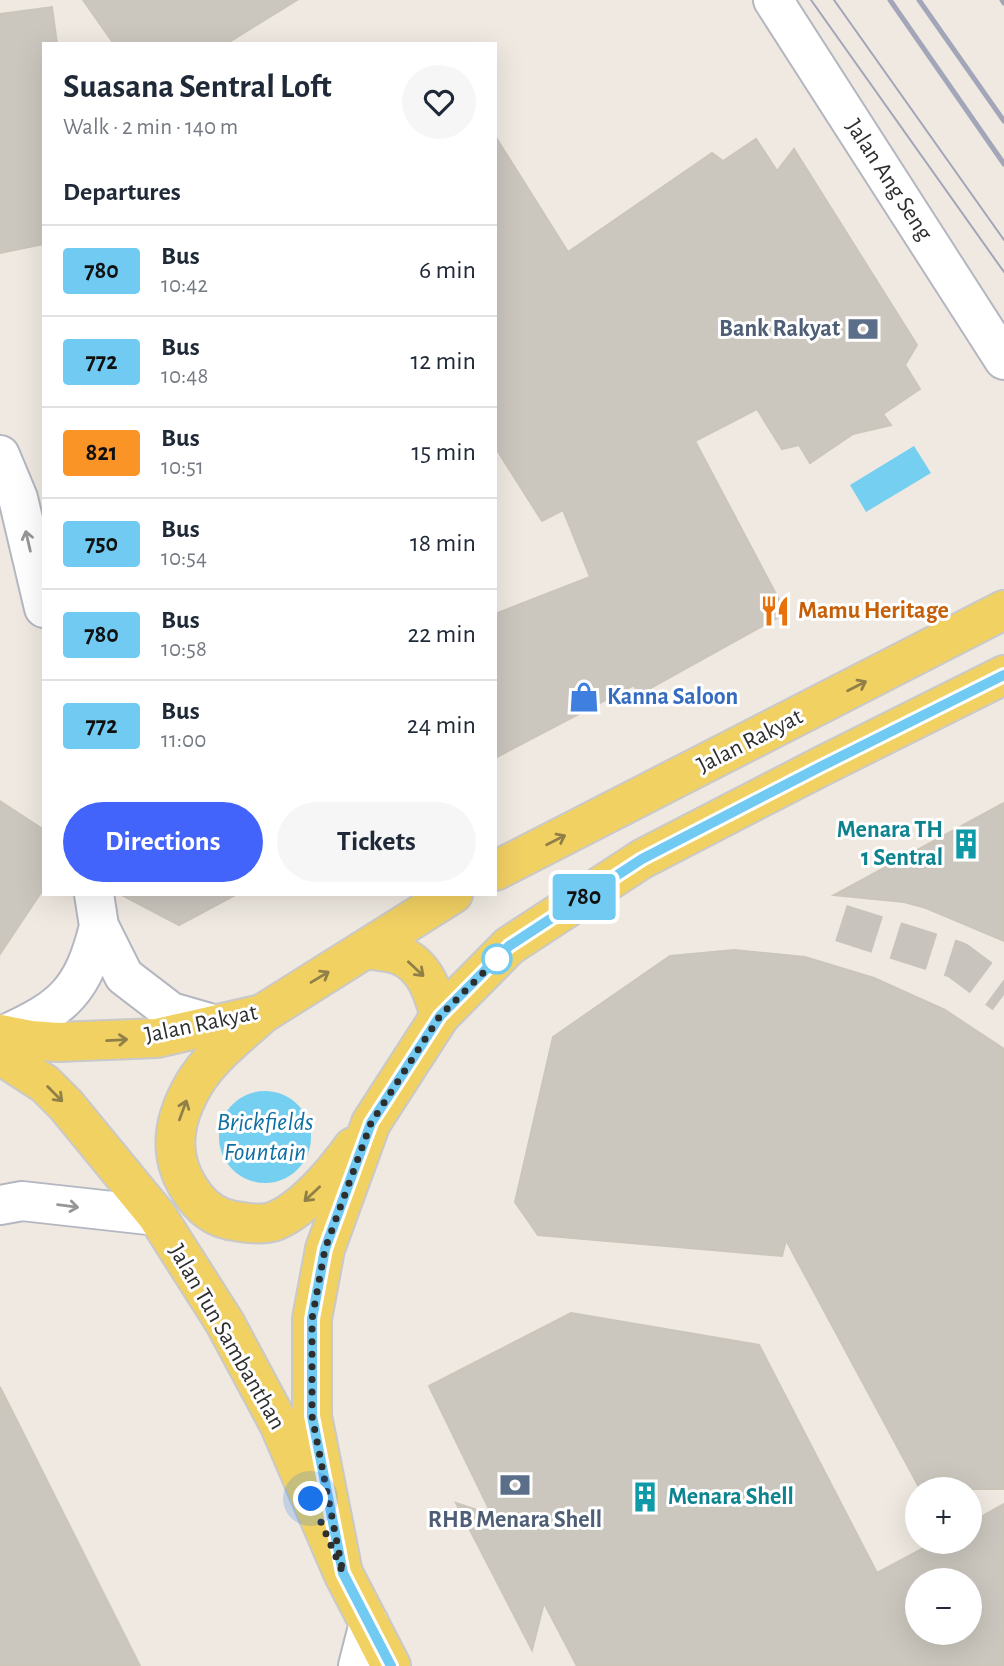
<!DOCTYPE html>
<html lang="en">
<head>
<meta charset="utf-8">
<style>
	:root { --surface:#fff; --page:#f6f6f7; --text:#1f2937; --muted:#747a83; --line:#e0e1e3; --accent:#4264fb }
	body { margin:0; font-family:"Alegreya Sans",sans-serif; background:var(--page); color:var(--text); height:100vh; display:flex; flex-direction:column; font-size:26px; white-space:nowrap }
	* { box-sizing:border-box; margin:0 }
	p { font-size:23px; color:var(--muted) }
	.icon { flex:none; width:38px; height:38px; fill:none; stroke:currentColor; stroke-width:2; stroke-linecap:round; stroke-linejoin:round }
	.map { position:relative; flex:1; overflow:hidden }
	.panel { position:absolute; left:42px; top:42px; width:455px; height:854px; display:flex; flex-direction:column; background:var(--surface); border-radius:0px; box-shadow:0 7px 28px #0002 }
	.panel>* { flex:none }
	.badge { padding:0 14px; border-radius:5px; font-size:24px; line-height:46px }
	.buttons { position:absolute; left:905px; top:1477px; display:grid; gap:14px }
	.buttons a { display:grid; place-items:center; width:77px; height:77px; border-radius:50%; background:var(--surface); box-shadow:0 7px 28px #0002; font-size:35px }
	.you { position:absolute; width:35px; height:35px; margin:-18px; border:5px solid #fff; border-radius:50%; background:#1a73e8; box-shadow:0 0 0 10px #1a73e833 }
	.map>.badge { position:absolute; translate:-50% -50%; box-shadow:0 0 0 4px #fff }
	h2 { padding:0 21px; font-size:26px; line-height:63px }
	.round { display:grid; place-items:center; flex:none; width:74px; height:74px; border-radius:37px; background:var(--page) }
	.summary { display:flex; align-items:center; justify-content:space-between; height:119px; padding:0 21px }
	h1 { font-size:33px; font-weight:600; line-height:52px }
	.action { display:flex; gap:14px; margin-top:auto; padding:14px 21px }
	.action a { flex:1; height:80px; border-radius:42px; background:var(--accent); color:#fff; font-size:28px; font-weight:600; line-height:80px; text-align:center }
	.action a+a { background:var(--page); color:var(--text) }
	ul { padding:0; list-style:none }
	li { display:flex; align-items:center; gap:21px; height:91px; padding:0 21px; border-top:2px solid var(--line) }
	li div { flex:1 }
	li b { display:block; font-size:26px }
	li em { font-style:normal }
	li .badge { min-width:77px; font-weight:700; text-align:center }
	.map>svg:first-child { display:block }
	.water { fill:#75cff0 }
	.building { fill:#cbc7bf; stroke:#cbc5ba; stroke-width:2; fill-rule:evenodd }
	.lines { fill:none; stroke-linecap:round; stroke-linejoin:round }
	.minor-tunnel { stroke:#c8c4bd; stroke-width:38; stroke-dasharray:38 19; stroke-linecap:butt }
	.minor-casing { stroke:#b4b7c1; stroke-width:42 }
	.major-casing { stroke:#c9c9c9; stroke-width:42 }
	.minor { stroke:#fff; stroke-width:38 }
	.major { stroke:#f2d163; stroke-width:38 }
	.tram { stroke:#a3a6b8; stroke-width:2 }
	.rail { stroke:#a3a6b8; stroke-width:5 }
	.oneway { stroke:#969696 }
	.oneway2 { stroke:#908048 }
	.line-casing { stroke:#fff; stroke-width:16 }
	.line { stroke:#71caf2; stroke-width:10 }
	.walk { stroke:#2e2e2e; stroke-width:7; stroke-dasharray:0 12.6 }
	.stop-dot { fill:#fff; stroke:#71caf2; stroke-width:3.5 }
	.labels { text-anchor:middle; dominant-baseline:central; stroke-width:6; stroke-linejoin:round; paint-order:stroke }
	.street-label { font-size:24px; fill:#2e2e2e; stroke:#fff }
	.service-label { font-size:24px; font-weight:bold; fill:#4e5e75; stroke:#fff; text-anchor:end }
	.food-label { font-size:24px; font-weight:bold; fill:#c56008; stroke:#fff; text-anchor:start }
	.shop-label { font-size:24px; font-weight:bold; fill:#366cbe; stroke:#fff; text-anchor:start }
	.culture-label { font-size:24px; font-weight:bold; fill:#0d838f; stroke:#fff; text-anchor:end }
	.water-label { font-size:26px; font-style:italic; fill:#0d6fa3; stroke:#fff }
</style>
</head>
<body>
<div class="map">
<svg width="1004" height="1666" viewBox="0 0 1004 1666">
	<rect width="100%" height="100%" fill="#efe9e1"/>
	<path class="water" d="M914,446l17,27 -65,39 -16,-27z
		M219 1137a46 46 0 1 1 92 0a46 46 0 1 1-92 0Z"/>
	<path class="building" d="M83,0h214l-71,44h-112z
		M52,7l5,37h-13v200l-44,9v-239z
		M495,136l73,116 144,-99 11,8 33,-22 21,32 17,-22 123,196 -12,20 15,24 -37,25 8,11 -38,9 -43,29 -11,-18 -17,4 -25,-40 -62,32 91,172 -148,82 -4,-10 -139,73v-144l95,-37 -27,-67 -21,11 -47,-74z
		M0,801l44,29v58l-44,66z
		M1004,803v138l-78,-33 -22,-6 -70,-7z
		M120,894h117l-58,31z
		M734,950l71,7 69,21 71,32 59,39v440h-84l-134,-249 -4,16 -244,-21 -23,-33 38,-165 117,-81z
		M571,1313l188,32 118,228 58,-31h35v-19l34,-19v162h-427l-33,-63 -12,47 -76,-147 36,12 -63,-129zM917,1580h53v53h-53z
		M0,1387l140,279h-140z"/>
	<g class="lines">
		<path class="minor-tunnel" d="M841,923l116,37 47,35"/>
		<g class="minor-casing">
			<path id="minor" d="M773,0l231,360
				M0,455l18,43 26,110
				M94,894l5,32 25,50 47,36 45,13
				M4,1035c60,-27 79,-44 95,-109
				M0,1205l22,-4 135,15
				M358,1666l11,-43"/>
		</g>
		<g class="major-casing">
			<path id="major" d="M495,871l509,-261
				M366,949c10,2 23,2 33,6 26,10 34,37 41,61
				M261,1015c-23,21 -51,42 -67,69 -23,39 -27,76 1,113 10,13 24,22 40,24 11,2 26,4 37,1 30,-10 63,-50 81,-75
				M0,1034l30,6 28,2 99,-4 105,-24 191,-120
				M0,1055l45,29 21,21 91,111 68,107 54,101 64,149 48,93
				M343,1573l-31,-157v-97l13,-70 46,-126 69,-107 69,-70 133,-87 178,-92 184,-92"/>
		</g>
		<use href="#minor" class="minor"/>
		<use href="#major" class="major"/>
		<path class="tram" d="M811,0l193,272
			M834,0l170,240"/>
		<path class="rail" d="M890,0l114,164
			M919,0l85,121
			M1002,0l2,3"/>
	</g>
	<defs><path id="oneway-shaft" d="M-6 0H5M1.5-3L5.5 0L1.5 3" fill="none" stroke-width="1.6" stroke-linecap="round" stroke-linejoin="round" transform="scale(1.75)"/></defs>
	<g class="oneway">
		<use href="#oneway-shaft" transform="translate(28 541) rotate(-103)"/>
		<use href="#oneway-shaft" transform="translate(68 1206) rotate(7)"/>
	</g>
	<g class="oneway2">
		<use href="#oneway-shaft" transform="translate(857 686) rotate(-27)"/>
		<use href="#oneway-shaft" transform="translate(556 840) rotate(-27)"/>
		<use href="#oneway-shaft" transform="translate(416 969) rotate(43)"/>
		<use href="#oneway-shaft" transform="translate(320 977) rotate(-31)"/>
		<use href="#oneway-shaft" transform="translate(117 1040) rotate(-3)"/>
		<use href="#oneway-shaft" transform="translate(55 1094) rotate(45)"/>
		<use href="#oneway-shaft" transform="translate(183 1110) rotate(-70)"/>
		<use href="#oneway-shaft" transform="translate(312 1194) rotate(137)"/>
	</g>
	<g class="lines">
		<g class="line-casing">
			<path id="line" d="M391,1666l-48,-93 -31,-157v-97l13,-70 46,-126 69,-107 69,-70 133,-87 178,-92 184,-92"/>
		</g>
		<use href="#line" class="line"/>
		<path class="walk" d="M311,1499l32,74 -31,-157v-97l13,-70 46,-126 69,-107 57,-57"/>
	</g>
	<defs>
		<g id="bank-bare" transform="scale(2.415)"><path d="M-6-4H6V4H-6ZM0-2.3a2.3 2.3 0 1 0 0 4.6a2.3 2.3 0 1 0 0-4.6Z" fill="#5c6f8a" stroke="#fff" stroke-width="2.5" paint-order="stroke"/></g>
		<g id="restaurant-bare" transform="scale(2.415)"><path d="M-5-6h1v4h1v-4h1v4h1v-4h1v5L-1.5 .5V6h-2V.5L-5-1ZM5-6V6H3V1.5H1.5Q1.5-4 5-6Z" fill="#e8710a" stroke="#fff" stroke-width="2.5" paint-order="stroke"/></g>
		<g id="shop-bare" transform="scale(2.415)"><path d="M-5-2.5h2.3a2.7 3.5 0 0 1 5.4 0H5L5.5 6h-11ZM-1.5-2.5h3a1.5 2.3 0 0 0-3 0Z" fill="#3f7fe0" stroke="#fff" stroke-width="2.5" paint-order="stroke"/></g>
		<g id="building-bare" transform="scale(2.415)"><path d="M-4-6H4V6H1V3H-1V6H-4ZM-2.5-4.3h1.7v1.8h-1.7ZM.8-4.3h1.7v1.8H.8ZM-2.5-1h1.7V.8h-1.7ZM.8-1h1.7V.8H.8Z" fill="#0f9aa8" stroke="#fff" stroke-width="2.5" paint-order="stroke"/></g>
	</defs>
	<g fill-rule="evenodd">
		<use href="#bank-bare" x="863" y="329"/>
		<use href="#restaurant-bare" x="775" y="611"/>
		<use href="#shop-bare" x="584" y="697"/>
		<use href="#building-bare" x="966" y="844"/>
		<use href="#bank-bare" x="515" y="1485"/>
		<use href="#building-bare" x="645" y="1497"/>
	</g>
	<circle class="stop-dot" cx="497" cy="959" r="14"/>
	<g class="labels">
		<g class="street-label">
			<text transform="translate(889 180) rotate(57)">Jalan Ang Seng</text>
			<text transform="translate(750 741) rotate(-27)">Jalan Rakyat</text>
			<text transform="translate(201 1024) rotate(-12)">Jalan Rakyat</text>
			<text transform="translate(227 1337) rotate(60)">Jalan Tun Sambanthan</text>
		</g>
		<g class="service-label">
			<text x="840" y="329">Bank Rakyat</text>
			<text x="515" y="1520" text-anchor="middle">RHB Menara Shell</text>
		</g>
		<g class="food-label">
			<text x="798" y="611">Mamu Heritage</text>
		</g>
		<g class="shop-label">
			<text x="607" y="697">Kanna Saloon</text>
		</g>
		<g class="culture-label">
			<text x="943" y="830">Menara TH<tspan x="943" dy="28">1 Sentral</tspan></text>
			<text x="668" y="1497" text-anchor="start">Menara Shell</text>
		</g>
		<g class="water-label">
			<text x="265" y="1122">Brickfields<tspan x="265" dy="30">Fountain</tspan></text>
		</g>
	</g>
</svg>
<div class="buttons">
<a>+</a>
<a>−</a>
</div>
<div class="you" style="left:311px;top:1499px"></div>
<b class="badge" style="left:584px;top:897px;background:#71caf2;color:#111">780</b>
<section class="panel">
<div class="summary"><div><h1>Suasana Sentral Loft</h1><p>Walk · 2 min · 140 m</p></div><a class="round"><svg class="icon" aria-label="heart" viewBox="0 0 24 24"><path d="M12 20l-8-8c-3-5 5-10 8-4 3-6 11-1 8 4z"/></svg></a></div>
<h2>Departures</h2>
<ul>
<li><span class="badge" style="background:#71caf2;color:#111">780</span><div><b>Bus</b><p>10:42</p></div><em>6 min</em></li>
<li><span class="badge" style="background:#71caf2;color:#111">772</span><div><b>Bus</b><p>10:48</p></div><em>12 min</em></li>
<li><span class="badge" style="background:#fa9426;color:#111">821</span><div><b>Bus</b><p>10:51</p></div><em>15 min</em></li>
<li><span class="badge" style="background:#71caf2;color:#111">750</span><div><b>Bus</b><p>10:54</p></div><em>18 min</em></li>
<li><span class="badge" style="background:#71caf2;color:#111">780</span><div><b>Bus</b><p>10:58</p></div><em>22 min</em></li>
<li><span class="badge" style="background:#71caf2;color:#111">772</span><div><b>Bus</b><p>11:00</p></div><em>24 min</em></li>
</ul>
<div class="action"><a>Directions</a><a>Tickets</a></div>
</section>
</div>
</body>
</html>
